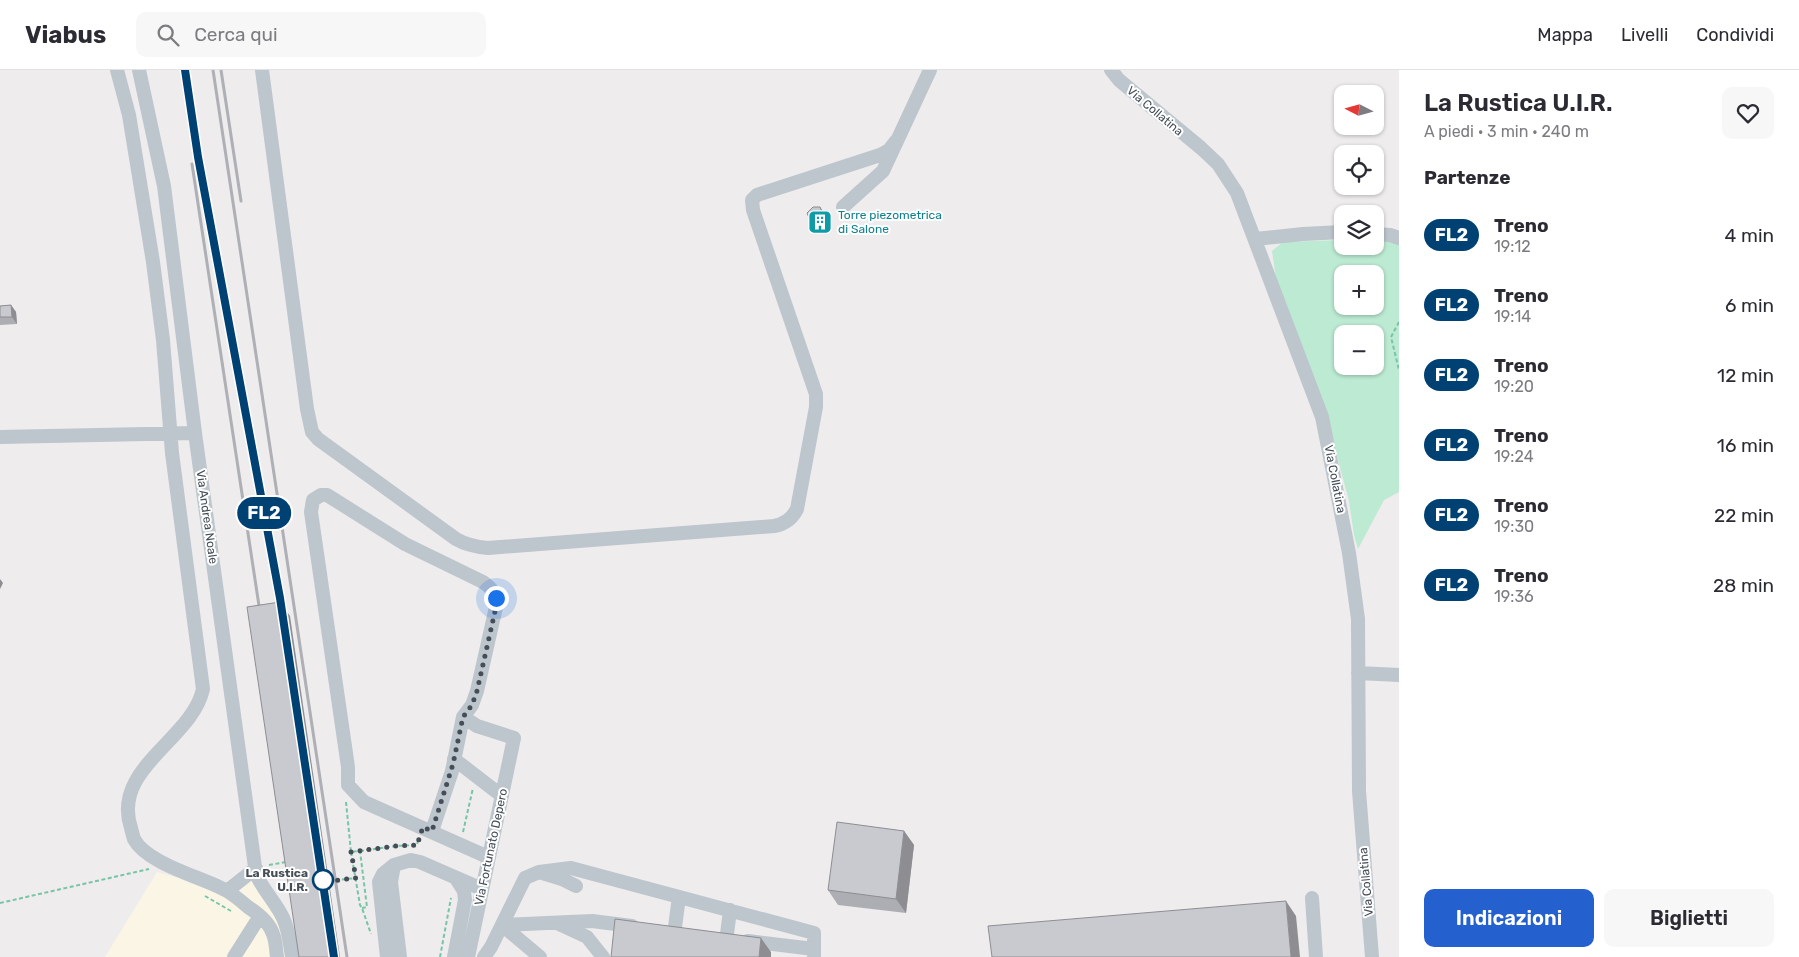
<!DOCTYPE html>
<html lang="it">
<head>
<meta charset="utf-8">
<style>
	:root { --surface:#fff; --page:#f7f7f7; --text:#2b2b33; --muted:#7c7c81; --line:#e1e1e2; --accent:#2560cf }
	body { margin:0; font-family:Rubik,sans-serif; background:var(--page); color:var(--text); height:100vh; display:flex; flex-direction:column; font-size:19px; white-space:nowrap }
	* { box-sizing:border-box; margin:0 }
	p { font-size:16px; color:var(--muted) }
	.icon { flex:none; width:28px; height:28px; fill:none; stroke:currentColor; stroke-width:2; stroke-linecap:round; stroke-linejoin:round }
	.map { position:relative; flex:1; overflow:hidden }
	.drawer { display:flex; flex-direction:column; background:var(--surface); width:400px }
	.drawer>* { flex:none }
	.badge { padding:0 10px; border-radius:16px; font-size:18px; line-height:32px }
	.needle { width:32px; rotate:276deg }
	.controls { position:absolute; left:1334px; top:15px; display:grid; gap:10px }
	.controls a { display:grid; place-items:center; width:50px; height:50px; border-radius:10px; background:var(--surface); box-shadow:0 1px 4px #0004; font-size:25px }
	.you { position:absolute; width:25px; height:25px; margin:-12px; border:4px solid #fff; border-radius:50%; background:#1a73e8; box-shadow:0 0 0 8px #1a73e833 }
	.map>.badge { position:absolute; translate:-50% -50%; box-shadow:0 0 0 2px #fff }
	h2 { padding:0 25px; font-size:19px; line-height:45px }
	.round { display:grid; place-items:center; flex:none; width:52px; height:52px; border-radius:10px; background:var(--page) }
	.head { display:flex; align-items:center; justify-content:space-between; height:85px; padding:0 25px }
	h1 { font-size:24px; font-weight:600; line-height:38px }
	.button { display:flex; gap:10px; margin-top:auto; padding:10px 25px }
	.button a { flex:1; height:58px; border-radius:10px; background:var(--accent); color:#fff; font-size:20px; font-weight:600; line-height:58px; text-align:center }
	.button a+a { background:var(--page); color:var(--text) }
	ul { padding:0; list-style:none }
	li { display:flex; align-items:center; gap:15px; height:70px; padding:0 25px }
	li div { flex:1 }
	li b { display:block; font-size:19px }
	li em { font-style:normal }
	li .badge { min-width:55px; font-weight:700; text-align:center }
	header { display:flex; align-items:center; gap:30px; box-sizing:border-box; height:70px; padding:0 25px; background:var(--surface); border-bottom:1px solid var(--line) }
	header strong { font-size:24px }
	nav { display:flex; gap:28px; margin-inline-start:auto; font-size:18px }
	.search { width:350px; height:45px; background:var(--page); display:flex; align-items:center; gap:12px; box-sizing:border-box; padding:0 18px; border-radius:10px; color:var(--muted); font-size:19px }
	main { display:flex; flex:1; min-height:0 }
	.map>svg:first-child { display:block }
	.commercial { fill:#faf5e4 }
	.green { fill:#bcead2; fill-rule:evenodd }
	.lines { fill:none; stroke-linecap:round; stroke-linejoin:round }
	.path { stroke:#76c5a6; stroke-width:2; stroke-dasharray:4 2.5; stroke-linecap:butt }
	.minor { stroke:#bdc5cd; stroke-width:14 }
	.rail { stroke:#aeb0b6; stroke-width:3 }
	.path-bridge { stroke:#76c5a6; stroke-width:2; stroke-dasharray:4 2.5; stroke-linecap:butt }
	.wall { fill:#adaeb3 }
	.shaded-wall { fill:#8d8d92 }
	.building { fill:#c9cad0; stroke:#8d8d92 }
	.line-casing { stroke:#fff; stroke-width:11 }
	.line { stroke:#004174; stroke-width:8 }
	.walk { stroke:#454d57; stroke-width:5; stroke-dasharray:0 9 }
	.stop-dot { fill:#fff; stroke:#004174; stroke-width:2.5 }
	.labels { text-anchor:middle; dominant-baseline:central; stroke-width:4; stroke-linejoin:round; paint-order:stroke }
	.street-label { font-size:12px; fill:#454d57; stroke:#fff }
	.culture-label { font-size:12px; fill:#0d838f; stroke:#fff; text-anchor:start }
	.stop-label { font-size:12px; font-weight:bold; fill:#454d57; stroke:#fff; text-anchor:end }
</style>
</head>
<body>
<header>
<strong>Viabus</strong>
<div class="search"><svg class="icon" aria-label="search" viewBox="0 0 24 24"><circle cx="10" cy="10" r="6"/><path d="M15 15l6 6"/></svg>Cerca qui</div>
<nav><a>Mappa</a><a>Livelli</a><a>Condividi</a></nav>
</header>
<main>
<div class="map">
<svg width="1399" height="887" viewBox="0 0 1399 887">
	<rect width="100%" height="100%" fill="#eeecec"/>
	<path class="commercial" d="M256,798l27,50 9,39h-187l52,-85 70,19z"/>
	<path class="green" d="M1375,169l24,5v248l-15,8 -26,49 -4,-14 -5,-34 -24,-90 -48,-126 -5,-34 11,-9 59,-2v6h33zM1342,204h33v32h-33zM1342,264h33v32h-33z"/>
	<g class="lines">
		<path class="path" d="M1399,252l-8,15 8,33
			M346,732l5,50 9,-1 7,56 -5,1
			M463,762l10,-44
			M360,781l36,-5 21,-1 1,-5
			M351,782l9,53 2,3 9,26
			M269,795l17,-3
			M205,826l26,15
			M0,833l149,-34
			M440,887l11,-59"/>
		<path class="minor" d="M117,0l12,45 24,147 10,78 9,113 31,236c-11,51 -92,79 -72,139 1,4 2,8 3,11 13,25 68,38 93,52 7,4 14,10 21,16 11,7 21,15 25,27 3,7 3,16 4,23
			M139,0l25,116 31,247 61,441c7,16 20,29 27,44 6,12 7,26 9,39
			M262,0l45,339 5,23 6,7 138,100c10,6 21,8 32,9l286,-22c11,-2 18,-7 23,-17l19,-102v-13l-63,-184 -1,-10 5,-5 123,-40 9,-5 7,-9
			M1111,0l8,10 82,68 17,16 19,29 85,224 27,136 9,66 1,172 13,166
			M843,137l40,-36 47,-101
			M1375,164l15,1 9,3
			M1255,169l48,-5 39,-2
			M0,367l195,-4
			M1358,603l41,2
			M463,647l14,9 37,12 -46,219
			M454,689l48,37
			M432,761l20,-60 11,-54 9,-12 5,-14 19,-84c1,-12 -3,-18 -13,-25l-78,-38 -78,-49h-6l-8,5 -2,12 37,255v18l16,17 124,55
			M539,802l32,-4 243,65v24
			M227,821l29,-23
			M1312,828l4,59
			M559,854l28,13 16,20
			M675,857l4,-30
			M727,864l3,-24
			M748,871l66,8
			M234,887l26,-41
			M387,887l-8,-75 4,-8 11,-9
			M400,887l-9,-75 3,-17 17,-5 9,2 62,27
			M454,887l11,-57 -1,-9 -9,-14
			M484,887l7,-10 34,-69 14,-6 23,7 14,7
			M540,887l-38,-32 90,-4 40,5"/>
		<path class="rail" d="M185,0l13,87 85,462
			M213,0l134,887
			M221,0l20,131
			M192,94l69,455"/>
		<path class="path-bridge" d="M329,811l27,-3"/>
	</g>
	<path class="wall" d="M820,137l5,8 3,8 -5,5 -8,-1 -5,-7z
		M11,235l5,7 1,12 -17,1v-19z
		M904,761l10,14 -8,68 -68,-8 -10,-15z"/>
	<path class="shaded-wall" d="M820,137l5,8 3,8 -5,5 -5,-7z
		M11,235l5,7 1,12 -5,-7z
		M0,509l3,4 -3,6z
		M280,532l10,14 50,341h-8z
		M904,761l10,14 -8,68 -10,-14z
		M1286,831l10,15 4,41h-9z
		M761,868l10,14v5h-12z"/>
	<path class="building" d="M813,137h7l3,8 -5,6 -8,-1 -3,-7z
		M11,235l1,12h-12v-11z
		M280,532l52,355h-33l-52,-350z
		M837,752l67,9 -8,68 -68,-9z
		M1286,831l5,56h-299l-4,-31z
		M615,849l146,19 -2,19h-148z"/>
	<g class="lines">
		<g class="line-casing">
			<path id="line" d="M185,0l13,87 82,441 54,359"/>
		</g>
		<use href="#line" class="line"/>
		<path class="walk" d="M323,810l-1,2 34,-4 -5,-26 45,-6 21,-1 6,-18 9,4 21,-67 10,-47 9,-12 5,-14 19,-84v-9"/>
	</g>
	<defs>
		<g id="building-square" transform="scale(1.25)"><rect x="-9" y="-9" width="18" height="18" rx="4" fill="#0f9aa8" stroke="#fff"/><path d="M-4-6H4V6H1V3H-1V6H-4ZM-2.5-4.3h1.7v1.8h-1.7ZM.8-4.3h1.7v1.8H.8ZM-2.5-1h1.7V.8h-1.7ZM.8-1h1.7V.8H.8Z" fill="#fff"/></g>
	</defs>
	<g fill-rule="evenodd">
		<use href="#building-square" x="820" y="152"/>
	</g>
	<circle class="stop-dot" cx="323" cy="810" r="10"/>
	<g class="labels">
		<g class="street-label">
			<text transform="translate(1155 41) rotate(40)">Via Collatina</text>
			<text transform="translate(1335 409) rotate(79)">Via Collatina</text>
			<text transform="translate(207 447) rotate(82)">Via Andrea Noale</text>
			<text transform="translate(491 777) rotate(-78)">Via Fortunato Depero</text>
			<text transform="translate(1366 812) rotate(-95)">Via Collatina</text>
		</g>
		<g class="culture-label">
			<text x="838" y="145">Torre piezometrica<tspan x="838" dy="14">di Salone</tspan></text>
		</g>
		<g class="stop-label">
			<text x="308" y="803">La Rustica<tspan x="308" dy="14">U.I.R.</tspan></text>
		</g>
	</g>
</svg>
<div class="controls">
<a><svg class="needle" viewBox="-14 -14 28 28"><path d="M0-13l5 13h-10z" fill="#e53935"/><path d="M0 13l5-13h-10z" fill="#7c7c81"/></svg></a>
<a><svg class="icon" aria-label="locate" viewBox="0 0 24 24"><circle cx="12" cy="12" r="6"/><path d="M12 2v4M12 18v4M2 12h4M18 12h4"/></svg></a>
<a><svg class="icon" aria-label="layers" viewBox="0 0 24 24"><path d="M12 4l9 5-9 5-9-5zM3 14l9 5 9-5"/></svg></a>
<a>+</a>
<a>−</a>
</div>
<div class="you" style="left:496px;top:528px"></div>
<b class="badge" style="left:264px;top:443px;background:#004174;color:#fff">FL2</b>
</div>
<section class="drawer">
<div class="head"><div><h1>La Rustica U.I.R.</h1><p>A piedi · 3 min · 240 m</p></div><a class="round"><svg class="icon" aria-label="heart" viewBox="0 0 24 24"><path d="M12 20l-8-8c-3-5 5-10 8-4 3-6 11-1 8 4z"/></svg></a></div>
<h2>Partenze</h2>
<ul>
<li><span class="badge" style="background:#004174;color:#fff">FL2</span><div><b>Treno</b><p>19:12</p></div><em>4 min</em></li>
<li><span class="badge" style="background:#004174;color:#fff">FL2</span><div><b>Treno</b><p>19:14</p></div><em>6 min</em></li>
<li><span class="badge" style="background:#004174;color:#fff">FL2</span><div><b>Treno</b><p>19:20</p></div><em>12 min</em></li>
<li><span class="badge" style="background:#004174;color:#fff">FL2</span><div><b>Treno</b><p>19:24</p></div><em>16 min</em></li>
<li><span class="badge" style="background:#004174;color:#fff">FL2</span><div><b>Treno</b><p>19:30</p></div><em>22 min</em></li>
<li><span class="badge" style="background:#004174;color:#fff">FL2</span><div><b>Treno</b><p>19:36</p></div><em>28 min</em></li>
</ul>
<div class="button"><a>Indicazioni</a><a>Biglietti</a></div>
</section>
</main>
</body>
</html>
